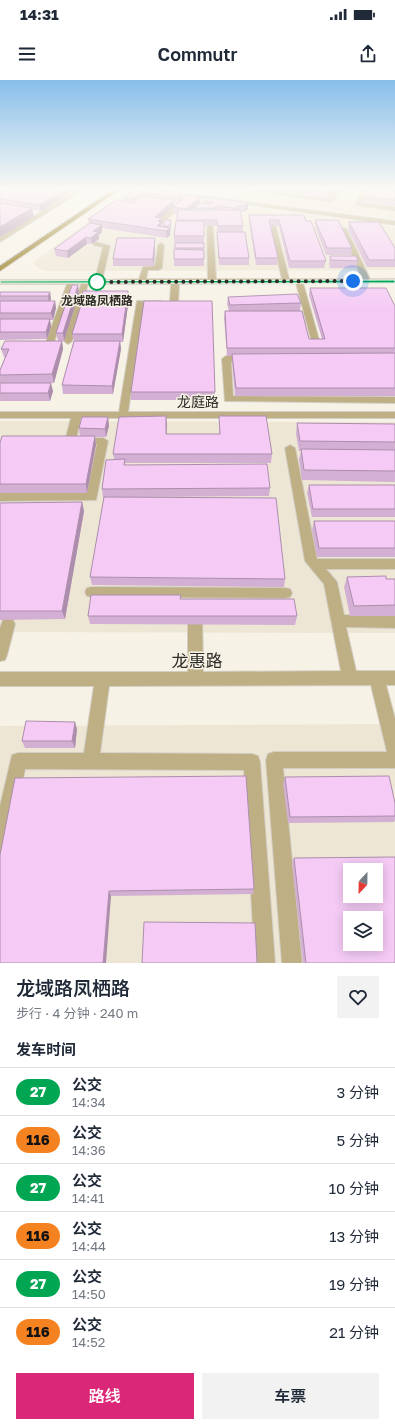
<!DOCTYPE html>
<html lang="zh">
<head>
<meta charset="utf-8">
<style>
	:root { --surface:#fff; --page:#f2f2f3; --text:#1f2937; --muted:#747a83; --line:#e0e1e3; --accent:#db2777 }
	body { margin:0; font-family:"Golos Text","Noto Sans SC",sans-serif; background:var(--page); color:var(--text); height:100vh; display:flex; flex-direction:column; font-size:15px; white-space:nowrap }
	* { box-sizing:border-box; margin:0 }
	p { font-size:13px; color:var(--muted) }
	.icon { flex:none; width:22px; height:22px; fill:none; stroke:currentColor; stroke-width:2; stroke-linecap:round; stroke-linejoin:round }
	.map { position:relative; height:883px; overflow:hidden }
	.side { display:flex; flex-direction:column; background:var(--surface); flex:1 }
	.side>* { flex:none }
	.badge { padding:0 8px; border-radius:13px; font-size:14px; line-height:26px }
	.needle { width:26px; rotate:202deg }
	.fabs { position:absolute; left:343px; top:783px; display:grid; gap:8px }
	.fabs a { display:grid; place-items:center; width:40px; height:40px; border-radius:0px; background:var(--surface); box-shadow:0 2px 10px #0003; font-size:20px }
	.you { position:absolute; width:20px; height:20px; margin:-10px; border:3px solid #fff; border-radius:50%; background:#1a73e8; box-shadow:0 0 0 6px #1a73e833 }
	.map>.badge { position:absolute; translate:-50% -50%; box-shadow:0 0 0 2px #fff }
	h2 { padding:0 16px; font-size:15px; line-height:36px }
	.round { display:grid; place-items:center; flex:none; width:42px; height:42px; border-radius:0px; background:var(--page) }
	.headline { display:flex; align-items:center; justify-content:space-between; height:68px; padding:0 16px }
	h1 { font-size:19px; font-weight:600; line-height:30px }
	.action { display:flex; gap:8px; margin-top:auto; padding:8px 16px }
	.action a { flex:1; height:46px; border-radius:0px; background:var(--accent); color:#fff; font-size:16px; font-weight:600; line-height:46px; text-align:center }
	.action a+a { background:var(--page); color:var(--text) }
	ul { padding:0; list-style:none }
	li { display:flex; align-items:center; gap:12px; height:48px; padding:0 16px; border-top:1px solid var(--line) }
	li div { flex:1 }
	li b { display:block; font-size:15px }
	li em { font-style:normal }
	li .badge { min-width:44px; font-weight:700; text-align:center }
	.status { display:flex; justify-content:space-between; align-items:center; height:28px; padding:0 20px; background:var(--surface); direction:ltr }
	.status svg { height:11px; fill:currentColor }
	header { display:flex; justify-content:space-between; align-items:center; height:52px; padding:0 16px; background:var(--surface); font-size:18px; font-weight:600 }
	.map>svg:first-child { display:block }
	.built { fill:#eee6d4; fill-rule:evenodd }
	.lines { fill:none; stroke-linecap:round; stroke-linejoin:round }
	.minor-casing { stroke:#d3cec4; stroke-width:2 }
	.major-casing { stroke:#d3cec4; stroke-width:2 }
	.minor { fill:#beaf85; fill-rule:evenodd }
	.major { fill:#927510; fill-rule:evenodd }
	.rail { stroke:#86827b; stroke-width:1.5; stroke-dasharray:1 2; stroke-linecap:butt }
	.wall { fill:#d3afd3 }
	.shaded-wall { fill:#ac8eac }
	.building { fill:#f5cbf5; stroke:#ac8eac; fill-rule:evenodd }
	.line { fill:#00a651; stroke:#fff }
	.walk { stroke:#2e2c28; stroke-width:4; stroke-dasharray:0 7.2 }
	.stop-dot { fill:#fff; stroke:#00a651; stroke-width:2 }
	.labels { text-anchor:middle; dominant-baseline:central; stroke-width:3; stroke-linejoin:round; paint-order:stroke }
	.far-stop-label { font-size:12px; font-weight:bold; fill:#2e2c28; stroke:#f7f2e6 }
	.street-label { font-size:14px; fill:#2e2c28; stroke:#f7f2e6 }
	.near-street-label { font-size:17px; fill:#2e2c28; stroke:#f7f2e6 }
</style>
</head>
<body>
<div class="status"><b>14:31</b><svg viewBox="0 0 49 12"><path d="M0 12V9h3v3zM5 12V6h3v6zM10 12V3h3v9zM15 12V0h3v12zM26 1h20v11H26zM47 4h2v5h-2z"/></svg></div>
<header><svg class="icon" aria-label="menu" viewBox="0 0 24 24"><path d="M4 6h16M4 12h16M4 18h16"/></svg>Commutr<svg class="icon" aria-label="share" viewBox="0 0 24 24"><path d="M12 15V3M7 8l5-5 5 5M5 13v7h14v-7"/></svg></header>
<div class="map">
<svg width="395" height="883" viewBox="0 0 395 883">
	<rect width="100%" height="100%" fill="#f7f2e6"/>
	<path class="built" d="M250,108h145v31l-155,-20z
		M136,112l259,35v43l-347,1 -8,-2 -6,-5 2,-4 91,-67z
		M0,341l395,1v211l-395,-1z
		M395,644v239h-395v-237zM350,790h26v26h-26zM350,838h26v26h-26z"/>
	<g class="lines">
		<g class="minor-casing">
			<path id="minor" d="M80,108h6l-86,54v-5z
				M128,108h13l254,33v4z
				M253,108l77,10 7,-10h6l-11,14 -81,-11z
				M364,108h6l-9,15 34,4v4l-40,-6z
				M183,120l5,1 -26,22h-4v-2z
				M210,145l3,2 3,52h66l-12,-52 3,-2 3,2 13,52h73l-21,-49 3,-2 3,2 23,49h25v4h-92l20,71 -4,3 -4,-3 -19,-71 -117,1 -1,19 -4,2 -4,-2 1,-19h-83l-16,57 -4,3 -4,-3 17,-57h-7l-20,58 -4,3 -4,-3 21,-58h-67v-4h95l8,-33 -9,-2v-2l2,-1 14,4 -8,34 37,-1 4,-12 12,-1 3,-21 3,-2 3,2 -2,23 -4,2h-10l-2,9h62l-1,-52z
				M137,221h23l4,2 -4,2h-16l-16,107h267v6h-314l-5,21 27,-1 5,3 -12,59 -96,1v-8h87l10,-49h-18l-5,-2 -4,2 -4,-1 -1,-2 6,-23h-71v-6h119z
				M226,276h22l4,3 -4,3h-17l2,34 162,1v6l-170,-2 -3,-42z
				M290,365l5,3 22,111h78v10h-69l11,13 7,33 51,1v12l-49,-1 10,44h39v14h-9l9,34v49h-112l19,195h-20l-16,-203 2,-6 6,-2h113l-16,-67 -262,1 -9,67 152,1 6,2 2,6 15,201h-20l-11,-193 -219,-1 -16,80 -2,7 -7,2v-52l12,-51 6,-2h66l10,-67h-94v-14h188v-64l2,-4 5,-2 5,2 2,4 1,64 138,-1 -17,-87 -19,-23 -20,-113z
				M92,507l193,1 5,1 2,4 -2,4 -5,1 -193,-1 -5,-1 -2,-4 2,-4z
				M8,538l5,2 2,4 -8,31 -2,5 -5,1v-33l3,-8z"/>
		</g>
		<g class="major-casing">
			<path id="major" d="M116,108h6l-122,83v-5z"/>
		</g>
		<use href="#minor" class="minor"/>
		<use href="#major" class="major"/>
		<path class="rail" d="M0,186l115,-78"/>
	</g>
	<path class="wall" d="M0,108h77v1l-36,22 -9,-1 2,7 -34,20z
		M138,108l45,5v6l-4,4 -5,-1v5l-13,11 1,6 -1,1v1l2,1 1,-7h7l-1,15 -3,3 -65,-10v4l-3,3v4l-7,5h-5l-19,14 -12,-2 -2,-7 35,-25 -1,-5 36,-17v-4z
		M257,108h78l-7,11 -71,-9z
		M395,108v18l-32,-4 1,-6z
		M203,120l45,3v6l-4,3h-4l3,14v6l6,26v7h-30l-2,-39h-13v40h-30v-7l1,-16h11h-12v-7l3,-15 1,-7h-4l-1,-7 27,-4h3z
		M249,135l57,6 20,40 -2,7h-35l-10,-42h-8l7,32 -1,7h-21l-7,-43z
		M315,140l37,28 -1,7h-25l-11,-28z
		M349,142l46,26v19h-28l-19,-38z
		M155,158v7l-1,21h-41v-7z
		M330,176l28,5 -2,7h-26l-1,-5z
		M78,205l1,8 -15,48h-6l-2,-8z
		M310,208l85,18v90h-160l-3,-34v-6h-5l-3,-38 1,-7h4l-2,-7 1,-7 73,6 -1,8 9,28h13l-13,-44z
		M128,211l1,7 -6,44h-3l1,7 -8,45h-50l-1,-9 12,-43 -2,-8 10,-29 -1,-6z
		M0,212h50l1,7 -1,2h5l1,7 -3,12h-3l1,7 -4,12 -47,1z
		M62,261l1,8 -9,34h-54v-13l5,-13h-1l-3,-8z
		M0,303l53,8 -3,10h-50z
		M131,312h84v8h-84z
		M166,336v18h53v-18l53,38 -1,9h-146l1,2 144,23 -1,8 -123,1 139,82 -1,8 -192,-2 -2,-8 14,-79h-1l-1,-9 12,-30 -1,-5z
		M108,337l1,9 -3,11h-11l1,8 -9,48h-87v-50l80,-7 -1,-8z
		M297,343l98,1v58l-93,-2 -3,-20 2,-9h-2l-3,-17z
		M309,405h86v32h-83l-5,-24z
		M82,422l2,9 -19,108 -65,1v-117z
		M314,441h81v36h-78l-5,-27z
		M347,497l39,2h9v37h-45l-6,-29z
		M181,519l116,17 -2,9 -205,-1 -2,-8z
		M77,649l-2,19h-50l-3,-7z
		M246,696l8,113 -1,5 -142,2 -111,67z
		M285,697l110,26v17l-1,2 -106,1 -5,-39z
		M294,778l101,105h-92l-11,-100z"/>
	<path class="shaded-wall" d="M68,108h9v1l-36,22 -2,-6z
		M332,108h3v1l-7,10 1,-6z
		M143,112l1,6 -10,8 -1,-7z
		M183,113v6l-4,4v-6z
		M200,117v6l-6,5 -8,8v-7z
		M174,120v7l-19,16v-6z
		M248,123v6l-4,3 1,-6z
		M239,125v7l-4,3v-7z
		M217,126v6l-3,2v-6z
		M32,128l2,9 -34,20v-10z
		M162,138v6l-1,1v3l-4,-2 1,-5z
		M171,140l-1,15 -3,3 -1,-7 4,-3z
		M102,145v7l-3,3v4l-7,5 -1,-6 2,-7z
		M86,157l1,7 -19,14 -1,-7z
		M155,158v7l-1,21 -1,-7z
		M78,205l1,8 -15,48 -1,-8z
		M128,211l1,7 -6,44 -1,-8z
		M50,212l1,7 -2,5 -1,-8z
		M55,221l1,7 -3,12 -2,-7z
		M50,239l1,8 -4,12 -1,-7z
		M62,261l1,8 -9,34 -2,-9z
		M120,261l1,8 -8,45 -1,-8z
		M51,303l2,8 -3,10 -2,-8z
		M166,336l1,9 -1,18z
		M108,337l1,9 -3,11 -1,-8z
		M95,356l1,9 -9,48 -1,-9z
		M82,422l2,9 -19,108 -3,-8z
		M75,642l2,7 -2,19 -3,-7z
		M109,811l2,5 -5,67h-3z"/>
	<path class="building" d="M0,108h68l-29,17 -39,-6z
		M138,108h7l38,5 -4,4 -36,-5 -10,7 -9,-1z
		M290,108h42l-3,5z
		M369,108h26v12l-31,-4z
		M188,115l12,2 -14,12 -13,-2z
		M142,116l32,4 -19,17 7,1 -4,3 3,1 -4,4 13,2 -4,3 -78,-12 28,-19 17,3z
		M206,117l42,6 -3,3 -6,-1 -4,3 -18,-2 -3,2h-20l6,-5 11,1 3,-2 -11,-2z
		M0,123l32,5 -32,19z
		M178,130h62l3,16h-25l-1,-6h-40z
		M249,135h55l2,6h5l15,40h-36l-11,-41h-10l9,38h-22z
		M164,140h7l-1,6h-7z
		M315,140h23l14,28h-25z
		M176,141h28v15h-30z
		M349,142h30l16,26v12h-26z
		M90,143l12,2 -9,6 5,1 -7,6 -5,-1 -19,14 -13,-2z
		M217,152h28l4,26h-30z
		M117,158h38l-2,21h-40z
		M175,163h29v5h-29z
		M174,169l30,1v9h-30z
		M330,176h26l2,5 -27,-1z
		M72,205h6l-15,48h-7z
		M310,208h76l9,18v42h-168l-2,-37h77l7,28h16z
		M83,211h45l-6,43h-50l9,-29h12l1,-6h-13z
		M0,212h50l-2,4h-48z
		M297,214l4,9 -71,2 -2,-8z
		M0,221h55l-4,12h-51z
		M144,221h68l3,91h-84z
		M0,239h50l-4,13h-46z
		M5,261h57l-10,33 -52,1v-5l9,-21h-8z
		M74,261h46l-8,45 -50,-1z
		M395,273v35h-159l-4,-34z
		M0,303h51l-3,10h-48z
		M166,336v18h54l-1,-18h47l6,38h-159l6,-37z
		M82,337h26l-3,12 -26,-1z
		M297,343l98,1v18l-95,-1z
		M2,356h93l-9,48h-86v-41z
		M301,369l94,1v21l-91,-1z
		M125,379l-1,6 143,-1 3,24 -168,1 4,-29z
		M309,405h86v24h-82z
		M104,417l172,1 9,81 -195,-2z
		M82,422l-20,109h-62v-108z
		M314,441h81v27h-76z
		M386,496v3h9v26l-41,1 -7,-29z
		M91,515h90l-1,4h114l3,17h-209z
		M26,641l49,1 -3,19h-50z
		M246,696l8,113 -145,2 -6,72h-103v-108l15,-77z
		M389,696l6,27v13l-105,1 -5,-40z
		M395,777v106h-89l-12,-105zM350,790h26v26h-26zM350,838h26v26h-26z
		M144,842l111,1 2,40h-115z"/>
	<linearGradient id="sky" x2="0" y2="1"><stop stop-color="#87bfea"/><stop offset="0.47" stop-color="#fbf9f4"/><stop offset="1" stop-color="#fbf9f4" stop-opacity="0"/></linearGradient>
	<rect width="395" height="231" fill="url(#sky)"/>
	<path class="line" d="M395,200v3h-395v-2z"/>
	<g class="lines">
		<path class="walk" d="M97,202l256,-1"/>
	</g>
	<circle class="stop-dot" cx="97" cy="202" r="8"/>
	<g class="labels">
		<g class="far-stop-label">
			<text x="97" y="220">龙域路凤栖路</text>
		</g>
		<g class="street-label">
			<text x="198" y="321">龙庭路</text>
		</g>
		<g class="near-street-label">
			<text x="197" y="580">龙惠路</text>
		</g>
	</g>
</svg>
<div class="fabs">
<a><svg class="needle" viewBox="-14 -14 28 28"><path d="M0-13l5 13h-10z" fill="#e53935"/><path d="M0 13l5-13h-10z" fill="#747a83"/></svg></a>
<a><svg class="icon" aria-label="layers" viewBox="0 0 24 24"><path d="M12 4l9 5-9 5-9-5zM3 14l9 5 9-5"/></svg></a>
</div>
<div class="you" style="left:353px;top:201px"></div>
</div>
<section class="side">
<div class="headline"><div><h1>龙域路凤栖路</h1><p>步行 · 4 分钟 · 240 m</p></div><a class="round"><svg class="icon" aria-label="heart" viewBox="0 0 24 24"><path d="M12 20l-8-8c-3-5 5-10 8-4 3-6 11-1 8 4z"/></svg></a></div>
<h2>发车时间</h2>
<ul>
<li><span class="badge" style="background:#00a651;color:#fff">27</span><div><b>公交</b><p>14:34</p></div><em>3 分钟</em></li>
<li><span class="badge" style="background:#f58220;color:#111">116</span><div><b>公交</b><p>14:36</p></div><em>5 分钟</em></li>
<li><span class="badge" style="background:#00a651;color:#fff">27</span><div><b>公交</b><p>14:41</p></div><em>10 分钟</em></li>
<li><span class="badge" style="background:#f58220;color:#111">116</span><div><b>公交</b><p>14:44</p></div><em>13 分钟</em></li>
<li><span class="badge" style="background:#00a651;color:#fff">27</span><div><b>公交</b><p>14:50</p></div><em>19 分钟</em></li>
<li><span class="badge" style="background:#f58220;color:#111">116</span><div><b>公交</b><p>14:52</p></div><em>21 分钟</em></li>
</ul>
<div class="action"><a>路线</a><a>车票</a></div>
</section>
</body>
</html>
